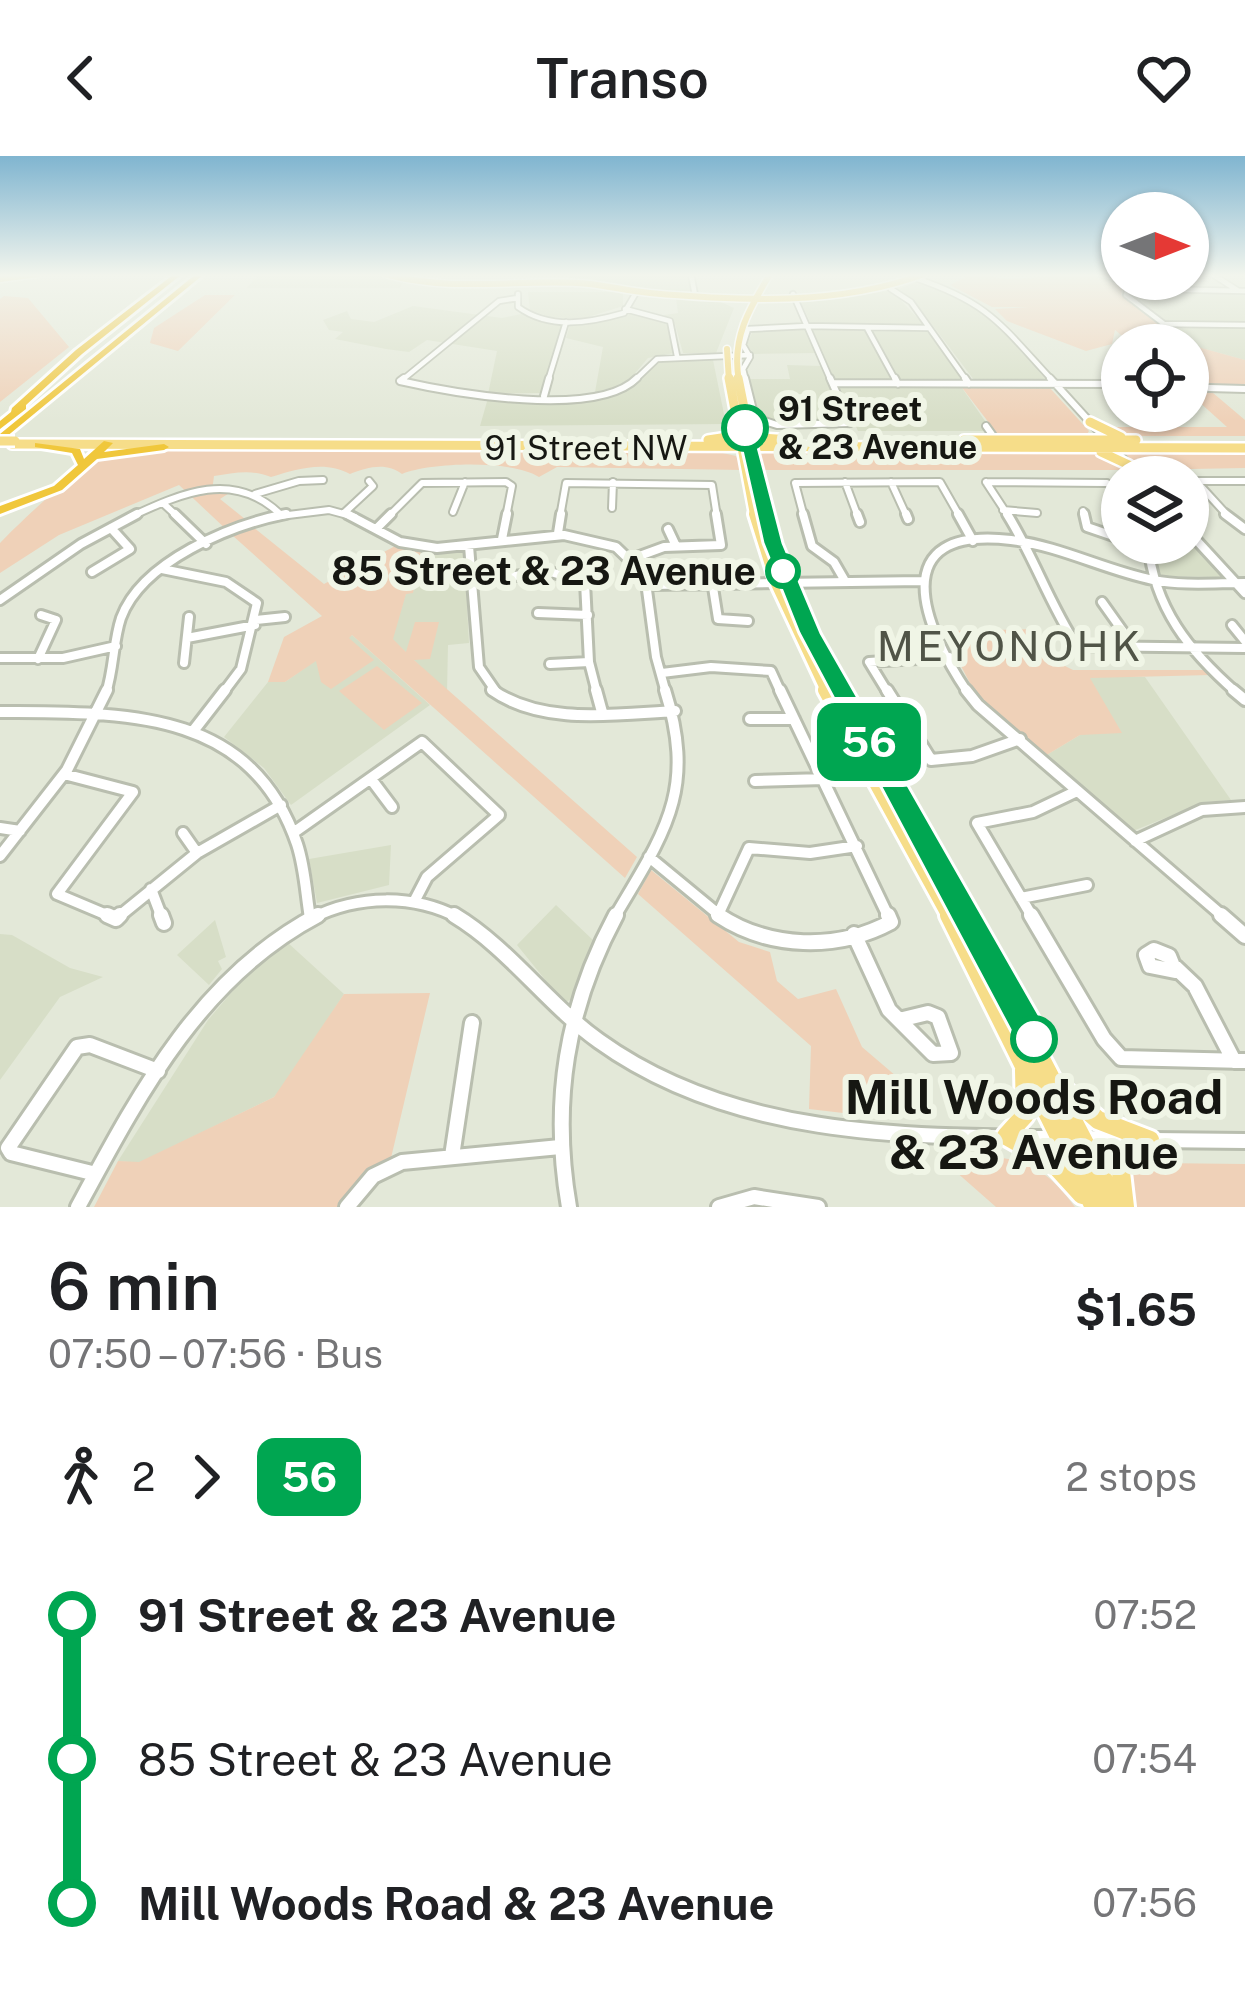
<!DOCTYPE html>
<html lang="en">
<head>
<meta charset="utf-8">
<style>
	:root { --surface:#fff; --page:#f2f2f2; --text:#202124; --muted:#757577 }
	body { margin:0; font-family:"Public Sans",sans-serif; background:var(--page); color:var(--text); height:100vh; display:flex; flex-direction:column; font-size:45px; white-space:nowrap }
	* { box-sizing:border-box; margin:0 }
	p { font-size:39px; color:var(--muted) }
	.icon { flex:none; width:66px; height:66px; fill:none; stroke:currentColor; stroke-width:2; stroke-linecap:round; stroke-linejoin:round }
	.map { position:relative; height:1051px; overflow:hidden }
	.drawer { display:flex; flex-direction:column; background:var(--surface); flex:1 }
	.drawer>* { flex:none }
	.badge { padding:0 24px; border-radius:18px; font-size:42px; line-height:78px }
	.needle { width:78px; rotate:90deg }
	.buttons { position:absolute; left:1101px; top:36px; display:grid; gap:24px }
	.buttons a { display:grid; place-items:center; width:108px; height:108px; border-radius:50%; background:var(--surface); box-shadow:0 3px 9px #0004; font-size:60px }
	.map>.badge { position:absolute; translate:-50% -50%; box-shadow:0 0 0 6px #fff }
	.legs { display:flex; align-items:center; gap:18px; height:132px; padding:0 48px; font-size:39px }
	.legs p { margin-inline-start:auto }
	.head { display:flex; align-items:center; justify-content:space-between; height:204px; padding:0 48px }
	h1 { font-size:66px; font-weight:600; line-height:90px }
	ul { padding:0 48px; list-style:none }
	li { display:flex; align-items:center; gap:42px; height:144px; font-size:45px }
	li i { display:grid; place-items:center; width:18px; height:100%; margin:0 15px; background:currentColor }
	li i::after { content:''; width:30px; height:30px; margin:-15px; border:9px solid; border-radius:50%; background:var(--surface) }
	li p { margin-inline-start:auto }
	li:first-child i { background:linear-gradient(#0000 50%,currentColor 0) }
	li:last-child i { background:linear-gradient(currentColor 50%,#0000 0) }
	header { display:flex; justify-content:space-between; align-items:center; height:156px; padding:0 48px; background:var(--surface); font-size:54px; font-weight:600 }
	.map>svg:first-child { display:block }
	.built { fill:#d7dec7 }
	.green { fill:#efd1b8 }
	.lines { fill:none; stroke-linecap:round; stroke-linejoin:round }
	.stream { stroke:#85b7ad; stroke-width:3 }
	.minor-far4-casing { stroke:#b9beaf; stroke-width:8 }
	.minor-far3-casing { stroke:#b9beaf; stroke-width:10 }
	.minor-far2-casing { stroke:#b9beaf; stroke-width:14 }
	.minor-far1-casing { stroke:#b9beaf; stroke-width:16 }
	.minor-casing { stroke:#b9beaf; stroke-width:20 }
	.major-far4-casing { stroke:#fff; stroke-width:9 }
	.major-far3-casing { stroke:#fff; stroke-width:14 }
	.major-far2-casing { stroke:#fff; stroke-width:16 }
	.major-far1-casing { stroke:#fff; stroke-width:20 }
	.major-casing { stroke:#fff; stroke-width:24 }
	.highway-casing { stroke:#fff; stroke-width:6 }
	.minor-far4 { stroke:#fff; stroke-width:4.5 }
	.minor-far3 { stroke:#fff; stroke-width:6 }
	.minor-far2 { stroke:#fff; stroke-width:8 }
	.minor-far1 { stroke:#fff; stroke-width:10 }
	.minor { stroke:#fff; stroke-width:14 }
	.major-far4 { stroke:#f6dd89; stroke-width:6 }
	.major-far3 { stroke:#f6dd89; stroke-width:9 }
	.major-far2 { stroke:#f6dd89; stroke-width:10 }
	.major-far1 { stroke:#f6dd89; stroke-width:14 }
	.major { stroke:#f6dd89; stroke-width:18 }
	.highway { fill:#f0c73b; fill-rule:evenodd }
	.major-bridge-casing { stroke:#fff; stroke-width:14; stroke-linecap:butt }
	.major-bridge { stroke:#f6dd89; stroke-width:9 }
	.line-1 { fill:#00a651; stroke:#fff; stroke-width:3 }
	.stop-1-dot { fill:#fff; stroke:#00a651; stroke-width:6 }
	.labels { text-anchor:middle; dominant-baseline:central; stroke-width:12; stroke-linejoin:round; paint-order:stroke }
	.far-stop-label { font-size:33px; font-weight:bold; fill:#161712; stroke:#f0f5e6; text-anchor:start }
	.far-street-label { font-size:33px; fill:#161712; stroke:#f0f5e6 }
	.stop-label { font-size:39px; font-weight:bold; fill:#161712; stroke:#f0f5e6; text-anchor:end }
	.neighbourhood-label { font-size:42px; letter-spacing:3px; fill:#505447; stroke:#f0f5e6 }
	.near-stop-label { font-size:48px; font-weight:bold; fill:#161712; stroke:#f0f5e6 }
</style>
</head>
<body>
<header><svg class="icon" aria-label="back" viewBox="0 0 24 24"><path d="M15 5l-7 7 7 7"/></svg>Transo<svg class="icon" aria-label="heart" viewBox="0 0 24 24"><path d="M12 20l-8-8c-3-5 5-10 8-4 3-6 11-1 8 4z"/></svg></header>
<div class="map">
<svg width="1245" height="1051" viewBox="0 0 1245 1051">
	<rect width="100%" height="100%" fill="#e3e8d8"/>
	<path class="built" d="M260,118h114l29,8 -3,6h-154z
		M570,118h118l2,17 -38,1 -84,-11z
		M914,127l23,3 47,24 63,71 -73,-1 -59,-78 -16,-13z
		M1135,133l110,3v31h-80l-36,-28z
		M892,135l33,35h-113l-14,-30z
		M528,136h84l11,1v13l-41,13 -32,-2 -20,-7z
		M676,142h36l22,10 -18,45h-33l-8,-29 -11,-9 14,-2z
		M413,150l89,12 19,-4 42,11 -22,68 -53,1 9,-43 -70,-11 -18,12 -23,-3 -51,-10 8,-7 -14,-2 -6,-10 24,-9 4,8 23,3z
		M631,156l39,11 4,30 -26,5 -22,26 -31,8 8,-45 -37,-9 4,-13z
		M1245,170v34l-88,-24 5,-9z
		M927,173l37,52 -63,1 -29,-52z
		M753,174h53l11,23 -63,1 -7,-9z
		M812,174h52l30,52h-59z
		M669,204h44l13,64 -246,2 8,-28h113l22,-5 31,-29z
		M787,209l34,1 24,57h-68l-21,-9 -7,-35h41z
		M837,229h123l32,46h-134z
		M1155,387h39l31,34 -68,-1z
		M421,394h43l5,93 -21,2 -1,47 -55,-53 14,-46 7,-1z
		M352,479l78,70 -139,100 -27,-37 -40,-31 44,-55h17z
		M1089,521h56l86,123 -26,2 -72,29 -88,-75 35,-21z
		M391,689l-2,40 -72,18 -8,-44z
		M556,749l38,36 -22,58 -8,4 -47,-58z
		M215,764l11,37 -8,4 4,8 -13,16 -32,-30z
		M0,778l12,1 58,33 33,9 -43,20 -60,83z
		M287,786l57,52 -55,85 -15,18 -135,66 -21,-2 90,-141 40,-47z"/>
	<path class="green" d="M972,118l35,5 87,-5 29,12 -2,9 41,32 -4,9 87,24v28l-39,-1 39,33v16h-116l-23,-9h121l-39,-35v-47h-55l-18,-15 -3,14 -26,7 -79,-30 -12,-12 34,-2h-37l-42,-22z
		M205,139h30l-57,56 -28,-8 4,-15z
		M4,140l24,2 41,49 -69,55v-103z
		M960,229l89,2 40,44 -3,5h-87z
		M206,293l508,2 22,5 7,14 -186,-3 -18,10c-26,-17 -107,-15 -137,-3 -15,-12 -35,-7 -52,0 -25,-14 -53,-5 -79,3 -19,-8 -37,-4 -57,-1l-2,15 22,-1 -14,9 30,24 -21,9 -50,-47 -120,50 -59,38v-30c23,-24 89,-87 119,-92 28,-4 59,-1 87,-2z
		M774,294l318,1 17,4 22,15h-372v-15z
		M1245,294v18l-108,2 -15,-17z
		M253,371l71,57 73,-39 24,5 -8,43 -7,1 -13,45 13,13 9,-30h24l-9,37 -16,1 223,197 -12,21 -273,-243 -3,3 25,22 -43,29 -10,-7 -5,-21 -31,21h-17l16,-45 38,-21 -90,-81z
		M1036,473l17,31 20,10h133l5,5 -121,3 32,55 -42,2 -35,21 -70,-63 -32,-62z
		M377,510l45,37 -38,27 -45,-39z
		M651,714l88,72 31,10 7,29 21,18 38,-10 26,58 75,64 -51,7 -77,-9 2,-63 -173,-152z
		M430,837l-39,165 -27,17 -23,32h-247l24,-46 21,1 135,-65 70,-103z
		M938,1000c64,1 96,-6 137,51h-79z
		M1155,1007l90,1v43h-113l-1,-40z"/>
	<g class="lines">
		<path class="stream" d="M839,299h81"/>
		<g class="minor-far4-casing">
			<path id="minor-far4" d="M691,118l4,21
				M1099,118l51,15 95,2
				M1212,118l25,16
				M915,122c75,25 86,47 138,103
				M1129,130l-3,9 38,29 81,1
				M891,133l20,13 56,79
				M518,138v13c32,23 71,16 106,6l13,-22
				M793,138l14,32
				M625,153l45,12 7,35
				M807,170l24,55
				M807,170l122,2
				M867,172l29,53
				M401,225l98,-80 19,-3
				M548,225l18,-59
				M634,225l23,-22 93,-4
				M746,225l-3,-12 7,-12 -7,-12 5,-16 59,-3"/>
		</g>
		<g class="minor-far3-casing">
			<path id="minor-far3" d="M404,222l-4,3c53,12 197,38 237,-3
				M745,222l10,40 22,7 73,-2 -20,-45
				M895,222l3,6
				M965,222l4,6
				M1050,222l90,99
				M833,227l289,1
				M1209,232l36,1
				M544,240l5,-18
				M986,270l10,14
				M1196,325l33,36
				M1196,325h49
				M845,326l13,35
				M891,326l16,35
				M986,326l23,35
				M986,326l121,1 15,13
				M255,338l44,-13 24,-1
				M165,349l13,12
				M612,352l1,-26
				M1003,354l34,3
				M1083,355l2,6
				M453,356l12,-30
				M344,357l29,-27 -4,-5
				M130,361c52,-24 104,-48 151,-2
				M272,361l57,-7 26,7
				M388,361l34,-34 84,-1 6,4 -6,31
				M560,361l6,-34 146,2 5,32
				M804,361l-9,-34 145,-1 20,35"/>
		</g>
		<g class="minor-far2-casing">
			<path id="minor-far2" d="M175,358l31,30
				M347,358l53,28 37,6 127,-13 52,12 29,28 11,82 10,36
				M803,358l9,32 22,16 11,19
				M857,358l3,8
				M906,358l2,5
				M958,358l15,27
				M1007,358c27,43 42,89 70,132l168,2
				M1084,358l3,13 35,12
				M1225,358l20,15
				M376,373l15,-15
				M668,373l8,17
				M1188,375l57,62
				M558,377l3,-19
				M502,383l5,-25
				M1148,387c6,65 41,108 89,150
				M469,390l10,121 18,26
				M634,402l30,-11 57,-2 -5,-31
				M162,413l64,13 31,21 -16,66 -18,24
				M92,416l38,-23 -19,-21
				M712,425l6,38 30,2
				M476,426l71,-11 38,11 4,80 8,31
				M652,429l270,-4
				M0,444l81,-56 56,-30
				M1102,446l32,45
				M538,457l50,2
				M256,464l29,-3
				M1232,469l13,16
				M187,482l68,-13
				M0,502h63l53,-12
				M38,503l18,-39 -15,-5
				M184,507l5,-46
				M550,508l39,-2
				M662,517l49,-6 60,4 10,22
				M106,537c8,-24 7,-51 15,-75 21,-57 110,-93 165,-104
				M888,537l-19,-31 80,-5
				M968,537c-45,-66 -85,-168 43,-153 49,6 94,30 142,40 30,6 62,3 92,3"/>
		</g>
		<g class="minor-far1-casing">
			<path id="minor-far1" d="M492,534c51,36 124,24 183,21
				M596,534l6,22
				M780,534l109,228
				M887,534l44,70 41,-4 48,-17
				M966,534l12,15 247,213
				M1233,534l12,10
				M0,556c122,1 250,-5 297,132 8,24 9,50 13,74
				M750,563h44
				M194,574l31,-40
				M64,618l69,18 -76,102 57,24
				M371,623l21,28
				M755,625l69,-2
				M0,672l20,3
				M183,677l14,20
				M293,677l129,-91 77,73 -72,62 -13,25
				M1135,685l67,-31 43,-3
				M0,700l67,-86 40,-80
				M649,701l74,61
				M151,733l11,29
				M1021,742l66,-13
				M718,759l31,-67 61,5 47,-7
				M117,762l80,-65 84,-48
				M312,762c46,-23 102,-24 147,0
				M614,762c50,-85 83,-126 51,-228
				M1033,762l-56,-95 56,-11 44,-21"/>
		</g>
		<g class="minor-casing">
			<path id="minor" d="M107,759l9,4 4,-4
				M161,759l3,8
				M454,759c55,33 93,89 145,126 132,95 301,96 458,97
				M718,759c51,34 119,36 173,7l-3,-7
				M1031,759l73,124 17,19 124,3
				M1221,759l24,21
				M854,778l35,76 10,10
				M1154,794l15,6 6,15 -25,-5 -4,-11z
				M1175,811l20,19 39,75
				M928,857l10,4 13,36 -18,1 -34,-34z
				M1086,982l49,2
				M1152,984l93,1
				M452,1000l20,-133
				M96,1018l-85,-21 -3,-5 69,-101 13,-2 68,26
				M78,1051c61,-113 122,-230 240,-292
				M347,1051l26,-31 29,-14 158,-15
				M569,1051c-18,-104 -3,-199 47,-292
				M719,1051l35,-10 64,10"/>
		</g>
		<g class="major-far4-casing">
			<path id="major-far4" d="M385,118c64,18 127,6 192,9 25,1 49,8 73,10 89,8 189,13 274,-19
				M0,123l38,-5
				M727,193l2,32
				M739,225c-8,-42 10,-72 31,-107"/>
		</g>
		<g class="major-far3-casing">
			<path id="major-far3" d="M729,222l26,139
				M738,222l28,139
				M1090,266l31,15
				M746,273l15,9 29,2
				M708,284l20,-3 8,-12
				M964,284h172
				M12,288l1233,4
				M1101,296l28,13"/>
		</g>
		<g class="major-far2-casing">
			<path id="major-far2" d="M754,358l22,70 51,109
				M765,358l20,63 57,116"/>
		</g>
		<g class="major-far1-casing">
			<path id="major-far1" d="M825,534l125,228
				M840,534l128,228"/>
		</g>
		<g class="major-casing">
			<path id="major" d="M949,759l145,292
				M966,759l152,292
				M1024,914l1,45 -19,21 45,25 31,34
				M1037,915l30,54 11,9
				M1064,934l34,30 52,20
				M1067,987l12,11 28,53
				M1125,1051l-5,-43 14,-17 15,-7"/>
		</g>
		<g class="highway-casing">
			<path id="highway" d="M174,118h8l-100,80 -56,51v4l-26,20v-8l11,-9 1,-4 64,-58z
				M196,118h8l-204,168v-8z
				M104,285l9,2 -9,9 60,-8 5,3 -5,3 -67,9 -35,31 -62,24v-8l54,-20 24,-21 -6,-12 -37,-6v-4l45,6 4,10z"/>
		</g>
		<use href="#minor-far4" class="minor-far4"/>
		<use href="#minor-far3" class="minor-far3"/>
		<use href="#minor-far2" class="minor-far2"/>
		<use href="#minor-far1" class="minor-far1"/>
		<use href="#minor" class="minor"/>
		<use href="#major-far4" class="major-far4"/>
		<use href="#major-far3" class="major-far3"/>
		<use href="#major-far2" class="major-far2"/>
		<use href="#major-far1" class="major-far1"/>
		<use href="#major" class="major"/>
		<use href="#highway" class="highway"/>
		<g class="major-bridge-casing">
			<path id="major-bridge" d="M0,285h15"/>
		</g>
		<use href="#major-bridge" class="major-bridge"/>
	</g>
	<linearGradient id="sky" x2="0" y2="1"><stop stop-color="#80b5d0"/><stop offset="0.45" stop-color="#f2f5ed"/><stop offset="1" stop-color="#f2f5ed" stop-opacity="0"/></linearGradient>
	<rect width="1245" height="265" fill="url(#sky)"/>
	<path class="line-1" d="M745,267l8,5 30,115 38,90 225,394 5,12 -5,13 -12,5 -12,-5 -223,-419 -36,-90 -26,-115z"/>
	<g class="stop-1-dot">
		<circle cx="745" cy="272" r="21"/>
		<circle cx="783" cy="415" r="15"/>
		<circle cx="1034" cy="883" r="21"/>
	</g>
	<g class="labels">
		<g class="far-stop-label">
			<text x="778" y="253">91 Street<tspan x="778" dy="38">&amp; 23 Avenue</tspan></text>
		</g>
		<g class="far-street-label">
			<text x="586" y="292">91 Street NW</text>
		</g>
		<g class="stop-label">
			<text x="756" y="415">85 Street &amp; 23 Avenue</text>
		</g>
		<g class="neighbourhood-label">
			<text x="1010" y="489">MEYONOHK</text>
		</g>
		<g class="near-stop-label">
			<text x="1034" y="940">Mill Woods Road<tspan x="1034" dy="55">&amp; 23 Avenue</tspan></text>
		</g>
	</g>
</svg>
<div class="buttons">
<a><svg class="needle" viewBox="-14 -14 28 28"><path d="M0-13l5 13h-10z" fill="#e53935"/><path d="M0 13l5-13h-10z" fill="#757577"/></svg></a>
<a><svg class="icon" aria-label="locate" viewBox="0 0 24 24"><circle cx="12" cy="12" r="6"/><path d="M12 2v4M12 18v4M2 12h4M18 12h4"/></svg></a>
<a><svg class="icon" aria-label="layers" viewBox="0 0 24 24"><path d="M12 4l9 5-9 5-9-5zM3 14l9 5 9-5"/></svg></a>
</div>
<b class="badge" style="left:869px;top:586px;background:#00a651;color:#fff">56</b>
</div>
<section class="drawer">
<div class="head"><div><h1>6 min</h1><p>07:50 – 07:56 · Bus</p></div><b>$1.65</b></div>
<div class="legs"><svg class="icon" aria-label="walk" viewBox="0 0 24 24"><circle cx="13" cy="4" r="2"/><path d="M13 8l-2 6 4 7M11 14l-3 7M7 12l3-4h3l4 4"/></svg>2<svg class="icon" aria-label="forward" viewBox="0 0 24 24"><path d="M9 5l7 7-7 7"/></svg><b class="badge" style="background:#00a651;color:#fff">56</b><p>2 stops</p></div>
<ul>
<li><i style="color:#00a651"></i><b>91 Street &amp; 23 Avenue</b><p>07:52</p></li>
<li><i style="color:#00a651"></i><span>85 Street &amp; 23 Avenue</span><p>07:54</p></li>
<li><i style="color:#00a651"></i><b>Mill Woods Road &amp; 23 Avenue</b><p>07:56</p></li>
</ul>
</section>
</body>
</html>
